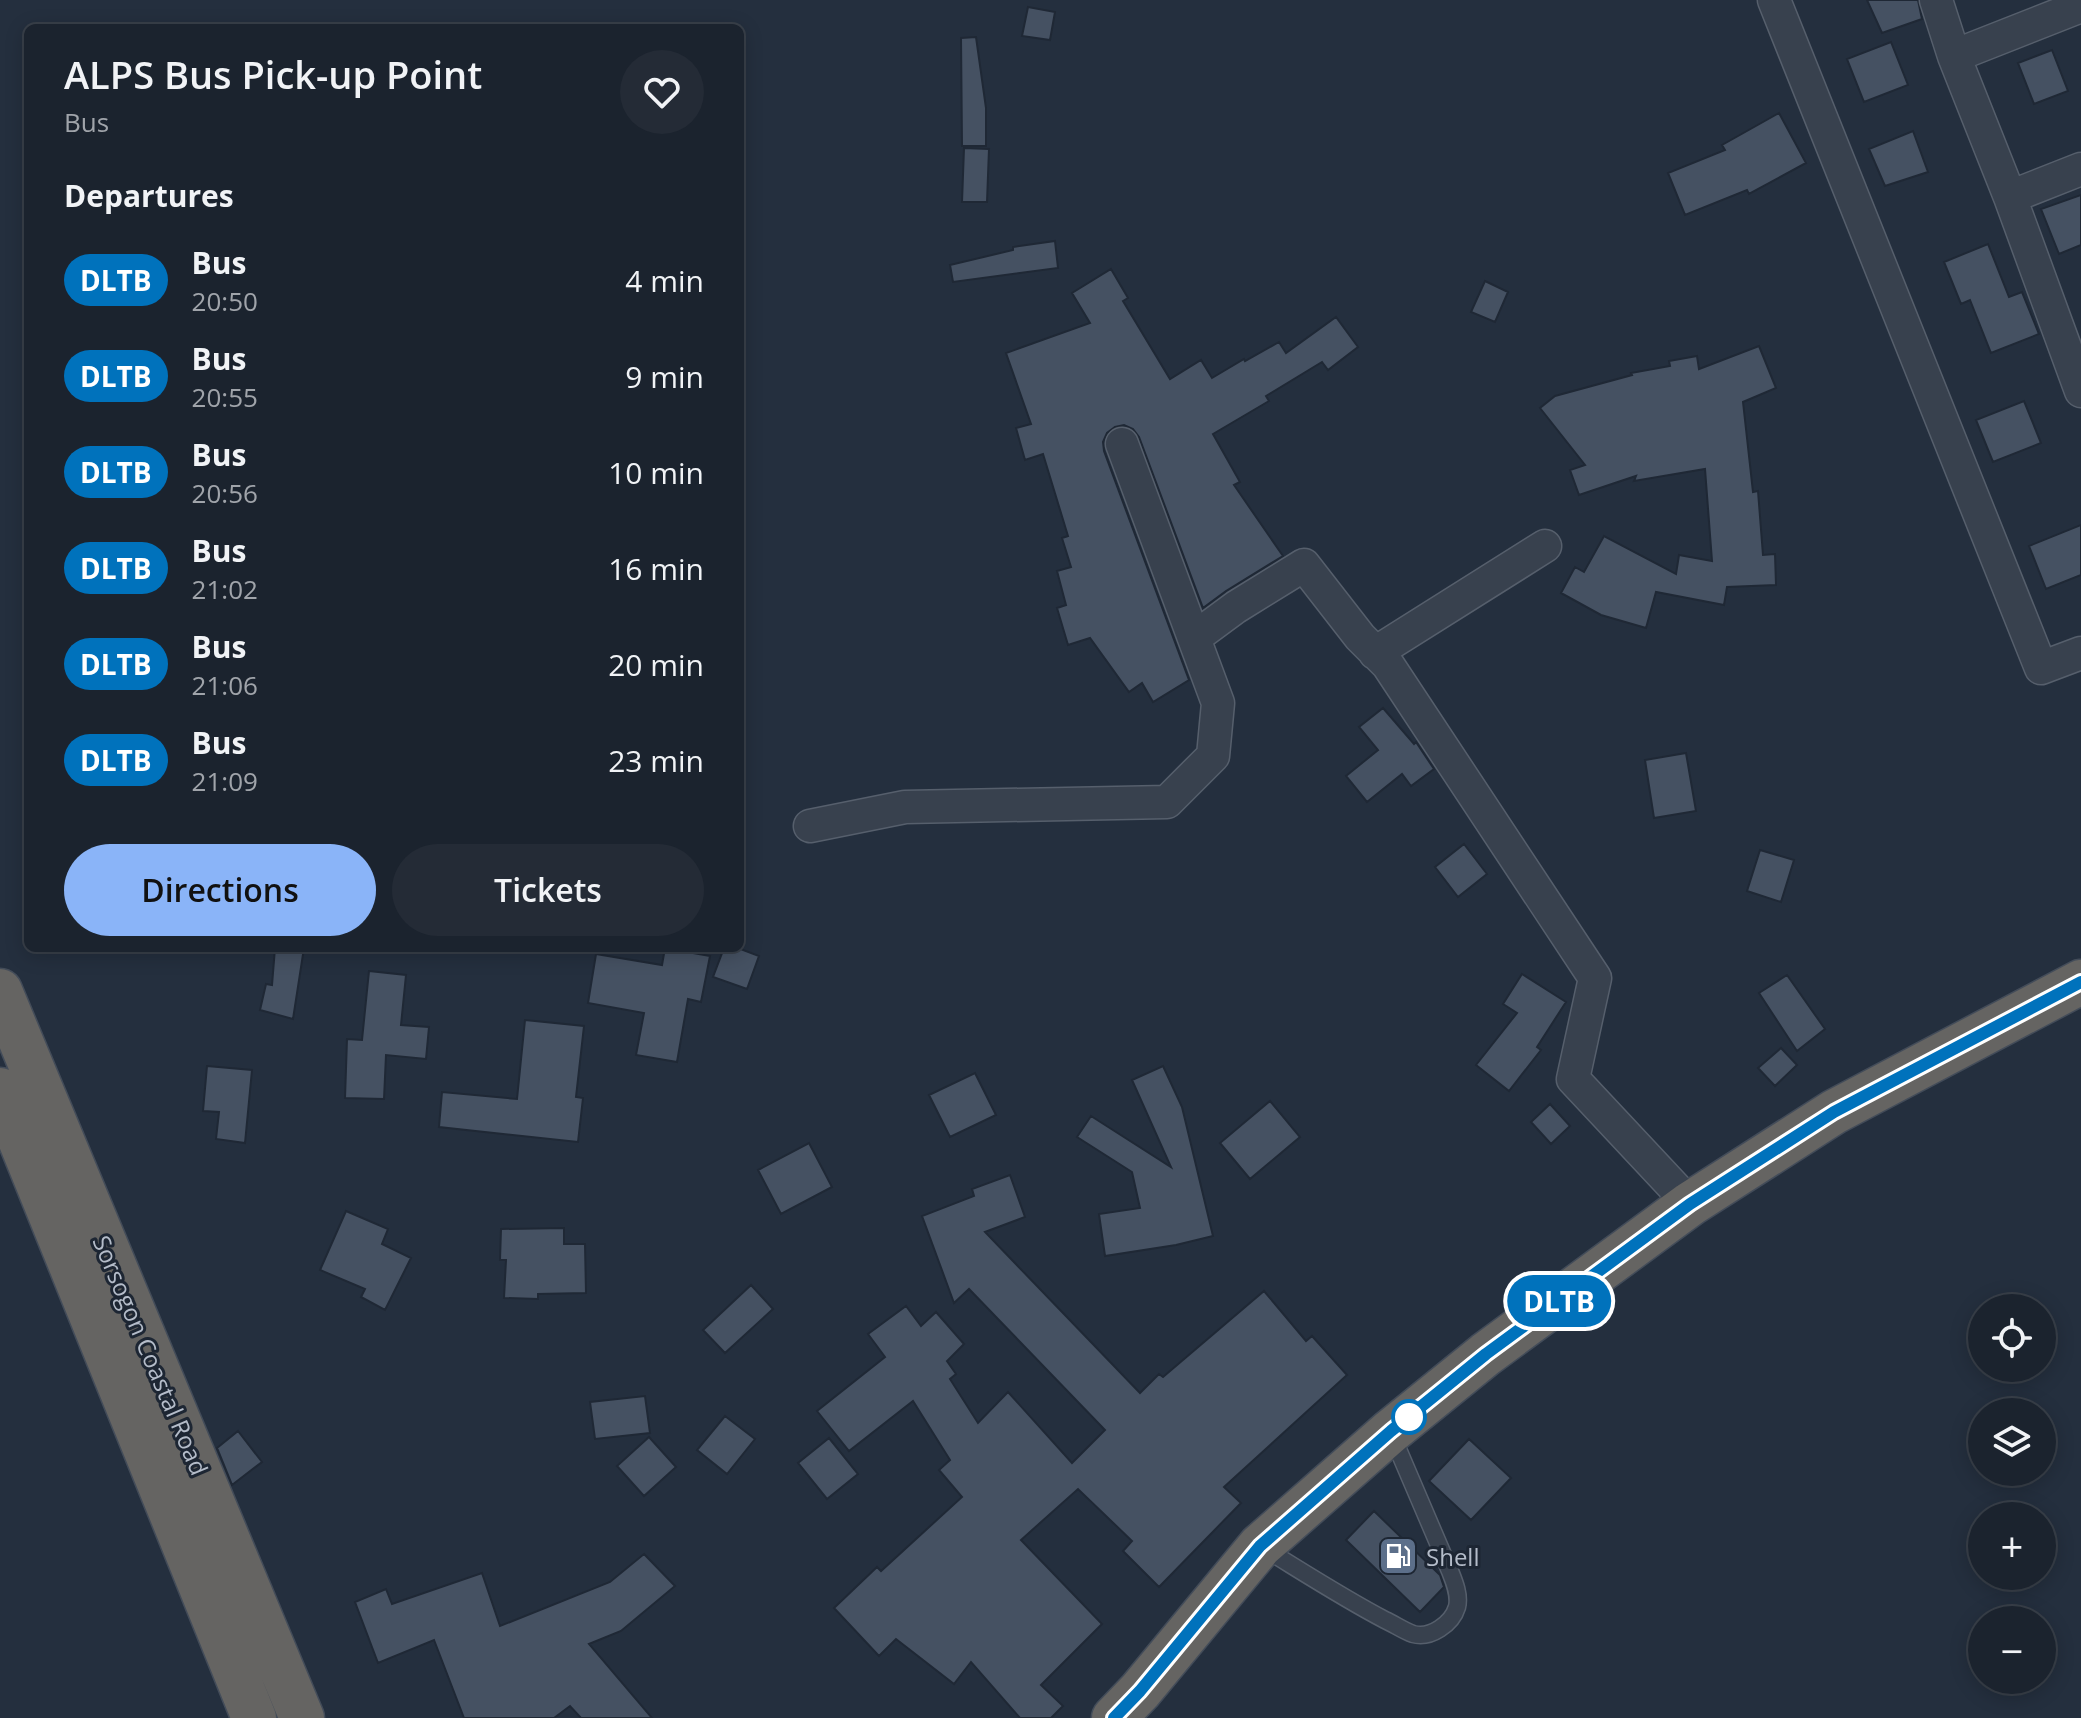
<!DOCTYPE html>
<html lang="en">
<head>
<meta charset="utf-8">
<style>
	:root { --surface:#1b232e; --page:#242b36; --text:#f1f3f6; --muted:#a0a4aa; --line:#39404a; --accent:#8ab4f8 }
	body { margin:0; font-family:"Open Sans",sans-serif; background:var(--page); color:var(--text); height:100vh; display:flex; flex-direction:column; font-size:30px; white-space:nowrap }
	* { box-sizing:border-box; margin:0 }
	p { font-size:26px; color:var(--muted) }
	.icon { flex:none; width:44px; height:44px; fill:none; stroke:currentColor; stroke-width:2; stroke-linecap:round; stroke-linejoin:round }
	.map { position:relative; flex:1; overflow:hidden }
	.side { position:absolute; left:24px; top:24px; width:720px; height:928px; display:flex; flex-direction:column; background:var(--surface); border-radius:12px; box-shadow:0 4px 20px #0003,0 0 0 2px var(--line) }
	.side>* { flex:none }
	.badge { padding:0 16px; border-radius:26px; font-size:28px; line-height:52px }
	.controls { position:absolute; left:1968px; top:1294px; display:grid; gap:16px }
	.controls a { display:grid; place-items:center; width:88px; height:88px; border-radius:50%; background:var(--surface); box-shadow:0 4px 20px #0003,0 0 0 2px var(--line); font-size:40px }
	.map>.badge { position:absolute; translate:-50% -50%; box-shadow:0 0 0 4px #fff }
	h2 { padding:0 40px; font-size:30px; line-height:72px }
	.round { display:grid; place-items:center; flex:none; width:84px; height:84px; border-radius:42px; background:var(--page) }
	.head { display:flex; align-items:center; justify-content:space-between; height:136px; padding:0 40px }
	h1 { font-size:38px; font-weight:600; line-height:60px }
	.cta { display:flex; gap:16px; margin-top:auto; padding:16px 40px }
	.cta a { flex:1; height:92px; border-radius:48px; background:var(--accent); color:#111; font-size:32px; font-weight:600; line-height:92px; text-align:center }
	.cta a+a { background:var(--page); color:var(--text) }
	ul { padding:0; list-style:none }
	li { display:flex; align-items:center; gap:24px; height:96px; padding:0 40px }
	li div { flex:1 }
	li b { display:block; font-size:30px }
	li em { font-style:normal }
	li .badge { min-width:88px; font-weight:700; text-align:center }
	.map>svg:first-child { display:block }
	.building { fill:#455162; stroke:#1f2835; stroke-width:2 }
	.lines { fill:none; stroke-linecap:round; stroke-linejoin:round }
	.service-casing { stroke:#565f6c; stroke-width:19 }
	.minor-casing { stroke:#565f6c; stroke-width:35 }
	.trunk-casing { stroke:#434c59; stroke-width:47 }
	.service { stroke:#38414e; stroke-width:16 }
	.minor { stroke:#38414e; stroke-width:32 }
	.trunk { stroke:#656462; stroke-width:44 }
	.line-casing { stroke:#fff; stroke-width:18 }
	.line { stroke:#0072bc; stroke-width:12 }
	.stop-dot { fill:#fff; stroke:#0072bc; stroke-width:4 }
	.labels { text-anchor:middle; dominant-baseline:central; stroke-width:6; stroke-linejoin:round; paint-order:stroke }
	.street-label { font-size:24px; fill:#b4bcc9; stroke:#1d2633 }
	.poi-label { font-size:24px; fill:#b4bcc9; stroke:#1d2633; text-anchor:start }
</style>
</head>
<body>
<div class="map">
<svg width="2081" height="1718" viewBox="0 0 2081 1718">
	<rect width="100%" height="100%" fill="#242f3e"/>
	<path class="building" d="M1867,0h51l4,19 -40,14z
		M1028,7l27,5 -5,28 -28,-4z
		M976,37l10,71v38h-24l-1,-108z
		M1891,42l17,43 -44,17 -17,-43z
		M2052,50l16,41 -34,13 -16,-41z
		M1779,113l27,50 -57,31 -2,-4 -62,25 -17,-42 57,-23 -3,-5z
		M1913,131l15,41 -43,14 -16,-37z
		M964,148l25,1 -2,53h-25z
		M2081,195v50l-22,9 -18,-45z
		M1055,241l3,27 -105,14 -3,-17 63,-15v-3z
		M1988,244l21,53 13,-5 17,42 -48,19 -21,-53 -9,4 -17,-42z
		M1111,269l17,29 -5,3 47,78 31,-19 11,18 32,-19 1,2 34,-19 7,11 50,-36 22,30 -30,23 -6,-8 -56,34 3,5 -56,33 27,48 -6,3 49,71 -57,35 -23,17 -64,-171 -6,-8 -9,-4 -9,2 -8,6 -4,9 1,9 85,229 -36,22 -11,-19 -13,9 -39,-54 -22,7 -11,-37 9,-3 -9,-34 14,-4 -9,-29 6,-2 -25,-82 -18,6 -9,-32 15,-4 -25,-71 84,-30 -18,-30z
		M1485,281l23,11 -13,30 -24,-10z
		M1759,346l17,42 -33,14 10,90 5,-1 5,64 12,-1 1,31 -49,2 -3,18 -68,-13 -10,36 -45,-13 -40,-22 14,-26 9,5 20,-36 72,38 3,-19 33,6 -7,-92 -71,12 2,-5 -57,19 -9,-25 15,-5 -45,-57 15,-12 77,-21 -1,-2 39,-7 -1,-5 28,-5 2,13z
		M2024,401l17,42 -48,19 -17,-42z
		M2081,525v50l-35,14 -17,-43z
		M1383,708l31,36 2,-2 18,27 -23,17 -9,-12 -35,28 -21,-26 32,-26 -19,-23z
		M1686,753l10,58 -42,7 -9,-58z
		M1464,844l23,30 -29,23 -23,-30z
		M1760,850l34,10 -13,42 -34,-11z
		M275,948h29l-11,71 -33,-9 6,-26 6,1z
		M665,948l45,8 -9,46 -13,-3 -11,63 -41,-7 8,-42 -56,-10 8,-49 66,11z
		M724,948h14l21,8 -12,33 -34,-12z
		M369,971l37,4 -5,50 28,2 -3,32 -40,-4 -2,44 -39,-1 2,-59 15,1z
		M1522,974l44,28 -29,45 4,3 -32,41 -33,-26 41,-52 -14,-9z
		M1787,975l38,54 -28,22 -38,-58z
		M525,1020l59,6 -8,71 7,1 -5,44 -139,-15 3,-35 75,7z
		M1781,1048l16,17 -22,21 -17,-18z
		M207,1066l45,4 -7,73 -29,-4 3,-27 -16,-1z
		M1163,1066l19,41 31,129 -37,9 -71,11 -6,-42 41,-6 -8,-36 -55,-35 14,-21 80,51 -39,-87z
		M975,1073l21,42 -46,22 -21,-42z
		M1270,1101l30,36 -50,42 -30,-36z
		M1550,1104l20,22 -19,18 -20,-22z
		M809,1143l23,44 -51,27 -23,-44z
		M1010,1175l15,42 -40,15 155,161 19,-19 4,3 101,-86 42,50 6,-5 35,39 -123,112 17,16 -82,84 -36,-36 9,-10 -54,-52 -57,51 81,84 -61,61 22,21 -12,12h-31l-49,-56 -17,22 -58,-45 -17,17 -45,-48 43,-41 4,4 81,-74 -23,-27 11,-10 -37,-59 -64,50 -32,-40 68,-54 -17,-23 38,-28 15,20 15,-14 28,32 -17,17 9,13 -6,5 28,44 30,-31 64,71 33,-33 -136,-141 -15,14 -32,-87 52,-20 -2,-7z
		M346,1211l42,18 -6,15 29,14 -26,52 -24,-13 4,-8 -45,-19z
		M564,1228v16h21l1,49 -48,1v5l-34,-1 2,-38h-6l1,-31z
		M751,1285l22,24 -48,44 -22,-23z
		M645,1396l5,37 -55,6 -5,-37z
		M725,1416l30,23 -28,35 -30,-24z
		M238,1431l24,31 -30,23 -15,-37z
		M649,1437l27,30 -32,29 -27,-30z
		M829,1438l29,36 -31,25 -29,-36z
		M1469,1439l42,39 -40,42 -42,-39z
		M1374,1511l66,64 4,12 -24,25 -74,-72z
		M644,1554l31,32 -54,45 -32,13 63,74h-71l-11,-12 -16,12h-90l-30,-78 -56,23 -23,-61 31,-13 6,15 90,-31 18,53 110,-44z"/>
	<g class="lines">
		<g class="service-casing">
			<path id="service" d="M1262,1547c41,25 81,51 123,73 9,4 19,11 28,14 17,5 39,-10 44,-27 3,-12 -3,-26 -7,-36l-59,-138"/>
		</g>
		<g class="minor-casing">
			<path id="minor" d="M1774,0l267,668 40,-15
				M1936,0l18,56
				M2081,6l-127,50 56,141 71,194
				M2010,197l71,-28
				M1194,638l42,-31 68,-42 56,72 28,28 207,313 -22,101 117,125
				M1375,653l170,-107
				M810,826l95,-19 262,-5 46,-46 5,-53 -96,-259"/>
		</g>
		<g class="trunk-casing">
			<path id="trunk" d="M0,991l302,727
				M0,1090l254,628
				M1114,1718l26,-27 120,-145 131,-115 95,-77 204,-150 144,-92 247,-130"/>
		</g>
		<use href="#service" class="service"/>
		<use href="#minor" class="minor"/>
		<use href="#trunk" class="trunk"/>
	</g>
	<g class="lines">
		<g class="line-casing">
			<path id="line" d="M1114,1718l26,-27 120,-145 131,-115 95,-77 204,-150 144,-92 247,-130"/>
		</g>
		<use href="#line" class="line"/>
	</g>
	<defs>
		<g id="fuel-square" transform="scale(2)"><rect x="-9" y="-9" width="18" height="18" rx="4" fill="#5c6f8a" stroke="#1d2633"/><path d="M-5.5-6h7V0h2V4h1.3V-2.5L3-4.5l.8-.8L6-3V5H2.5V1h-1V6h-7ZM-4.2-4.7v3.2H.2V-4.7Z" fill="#fff"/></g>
	</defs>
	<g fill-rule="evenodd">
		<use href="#fuel-square" x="1398" y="1556"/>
	</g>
	<circle class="stop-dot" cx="1409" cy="1417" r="16"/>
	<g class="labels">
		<g class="street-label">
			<text transform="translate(151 1355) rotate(67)">Sorsogon Coastal Road</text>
		</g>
		<g class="poi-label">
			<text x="1426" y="1556">Shell</text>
		</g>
	</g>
</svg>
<div class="controls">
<a><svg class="icon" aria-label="locate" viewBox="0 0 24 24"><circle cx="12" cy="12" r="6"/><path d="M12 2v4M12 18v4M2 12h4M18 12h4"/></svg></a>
<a><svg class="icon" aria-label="layers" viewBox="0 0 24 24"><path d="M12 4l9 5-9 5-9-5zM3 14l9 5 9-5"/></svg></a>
<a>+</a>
<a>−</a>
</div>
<b class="badge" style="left:1559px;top:1301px;background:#0072bc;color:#fff">DLTB</b>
<section class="side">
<div class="head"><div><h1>ALPS Bus Pick-up Point</h1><p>Bus</p></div><a class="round"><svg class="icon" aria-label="heart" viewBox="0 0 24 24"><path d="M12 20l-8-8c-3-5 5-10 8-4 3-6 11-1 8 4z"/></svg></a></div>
<h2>Departures</h2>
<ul>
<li><span class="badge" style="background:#0072bc;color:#fff">DLTB</span><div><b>Bus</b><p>20:50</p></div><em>4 min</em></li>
<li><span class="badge" style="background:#0072bc;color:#fff">DLTB</span><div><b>Bus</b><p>20:55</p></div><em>9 min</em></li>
<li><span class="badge" style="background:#0072bc;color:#fff">DLTB</span><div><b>Bus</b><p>20:56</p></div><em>10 min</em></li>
<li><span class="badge" style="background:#0072bc;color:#fff">DLTB</span><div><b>Bus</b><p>21:02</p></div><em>16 min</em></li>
<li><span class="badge" style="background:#0072bc;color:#fff">DLTB</span><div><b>Bus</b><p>21:06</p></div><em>20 min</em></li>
<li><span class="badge" style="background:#0072bc;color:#fff">DLTB</span><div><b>Bus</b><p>21:09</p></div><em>23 min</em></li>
</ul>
<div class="cta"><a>Directions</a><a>Tickets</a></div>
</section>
</div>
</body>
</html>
